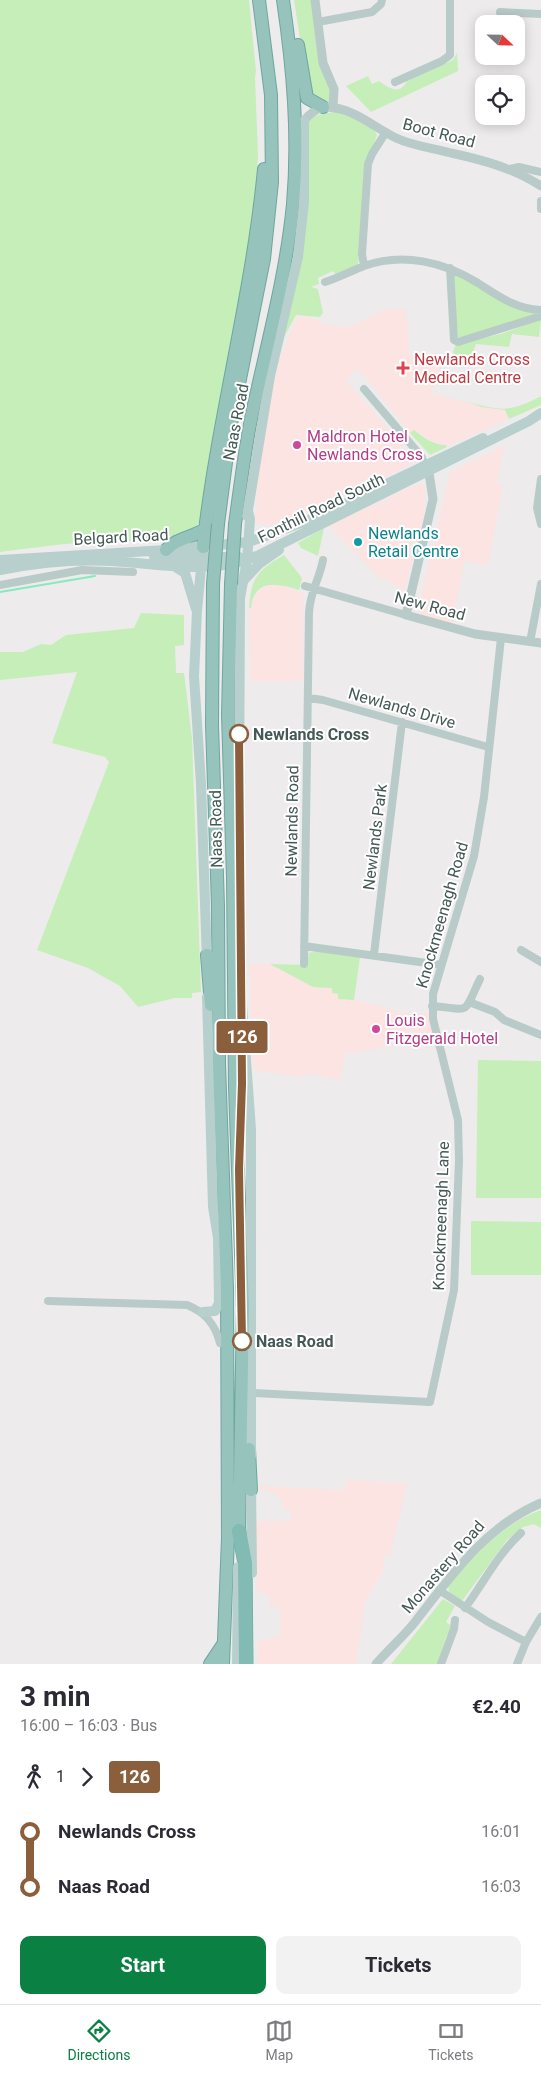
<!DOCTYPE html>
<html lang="en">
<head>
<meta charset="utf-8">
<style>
	:root { --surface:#fff; --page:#f2f2f3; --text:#2b2b33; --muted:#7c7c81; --line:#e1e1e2; --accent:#0b8043 }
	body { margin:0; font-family:Roboto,sans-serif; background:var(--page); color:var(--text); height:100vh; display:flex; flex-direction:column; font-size:19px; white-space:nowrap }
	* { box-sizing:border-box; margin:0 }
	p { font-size:16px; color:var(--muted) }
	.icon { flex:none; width:28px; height:28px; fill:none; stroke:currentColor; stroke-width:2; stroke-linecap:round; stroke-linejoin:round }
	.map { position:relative; height:1664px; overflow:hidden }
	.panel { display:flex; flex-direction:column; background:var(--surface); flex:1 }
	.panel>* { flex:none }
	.badge { padding:0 10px; border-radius:4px; font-size:18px; line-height:32px }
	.needle { width:32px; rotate:112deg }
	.fabs { position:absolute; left:475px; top:15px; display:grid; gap:10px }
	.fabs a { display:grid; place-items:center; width:50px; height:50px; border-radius:10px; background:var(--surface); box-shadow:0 2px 12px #0003; font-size:25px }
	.map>.badge { position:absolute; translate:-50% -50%; box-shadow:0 0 0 2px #fff }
	.legs { display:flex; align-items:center; gap:8px; height:55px; padding:0 20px; font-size:16px }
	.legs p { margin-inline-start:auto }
	.overview { display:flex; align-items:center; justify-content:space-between; height:85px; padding:0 20px }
	h1 { font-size:28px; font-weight:700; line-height:38px }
	.button { display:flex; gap:10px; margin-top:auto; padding:10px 20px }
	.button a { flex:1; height:58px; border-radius:10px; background:var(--accent); color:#fff; font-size:20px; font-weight:700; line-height:58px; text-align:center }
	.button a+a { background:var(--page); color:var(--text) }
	ul { padding:0 20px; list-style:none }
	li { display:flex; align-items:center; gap:18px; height:55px; font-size:19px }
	li i { display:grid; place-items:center; width:8px; height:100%; margin:0 6px; background:currentColor }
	li i::after { content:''; width:12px; height:12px; margin:-6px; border:4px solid; border-radius:50%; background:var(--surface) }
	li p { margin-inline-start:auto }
	li:first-child i { background:linear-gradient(#0000 50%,currentColor 0) }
	li:last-child i { background:linear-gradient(currentColor 50%,#0000 0) }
	.tab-bar { display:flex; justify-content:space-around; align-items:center; height:70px; border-top:1px solid var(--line); background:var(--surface); font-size:14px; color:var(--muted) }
	.tab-bar a { display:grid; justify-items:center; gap:2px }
	.tab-bar .on { color:var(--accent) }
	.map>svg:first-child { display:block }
	.commercial { fill:#fbe4e2 }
	.green { fill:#c6eeb8 }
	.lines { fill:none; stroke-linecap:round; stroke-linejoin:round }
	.stream { stroke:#84ebbd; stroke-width:2 }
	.trunk-casing { stroke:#6da79f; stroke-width:14 }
	.motorway-casing { stroke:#6da79f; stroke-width:15 }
	.minor { stroke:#b9cbc8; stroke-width:8 }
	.tertiary { stroke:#b9cbc8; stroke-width:9 }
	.secondary { stroke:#b8d0cd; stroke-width:10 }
	.trunk { stroke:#96c3bc; stroke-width:12 }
	.motorway { stroke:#82bbb3; stroke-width:14 }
	.trunk-bridge-casing { stroke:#6da79f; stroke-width:14; stroke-linecap:butt }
	.trunk-bridge { stroke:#96c3bc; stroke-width:12 }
	.line-1-casing { stroke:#fff; stroke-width:11 }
	.line-1 { stroke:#8b5e3c; stroke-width:8 }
	.health-dot { fill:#e0444e; stroke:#fff; stroke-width:2 }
	.hotel-dot { fill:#d1479c; stroke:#fff; stroke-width:2 }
	.culture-dot { fill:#0f9aa8; stroke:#fff; stroke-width:2 }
	.stop-1-dot { fill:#fff; stroke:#8b5e3c; stroke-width:2.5 }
	.labels { text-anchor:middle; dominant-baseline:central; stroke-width:4; stroke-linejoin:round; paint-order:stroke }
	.street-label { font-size:16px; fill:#445955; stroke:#fff }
	.health-label { font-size:16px; fill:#be3a42; stroke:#fff; text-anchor:start }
	.hotel-label { font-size:16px; fill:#b23c85; stroke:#fff; text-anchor:start }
	.culture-label { font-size:16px; fill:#0d838f; stroke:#fff; text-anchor:start }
	.stop-label { font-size:16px; font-weight:bold; fill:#445955; stroke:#fff; text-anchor:start }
</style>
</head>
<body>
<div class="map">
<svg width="541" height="1664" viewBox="0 0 541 1664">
	<rect width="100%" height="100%" fill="#eeebed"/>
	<path class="commercial" d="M389,309h17l3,46 28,-2 5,10 -10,28 2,4 2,-1 46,13 23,3 4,9 -62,28 -1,-2 -10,-1 -22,-14 -4,3 -47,-59 -6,-5 -11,12 65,74 3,8 -101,48 -41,14 -13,-1 -4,-6 4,-58 19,-98 19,-45h12l16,7 20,4z
		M504,446l-7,38 6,2 -15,79 -23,-4 -13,62 -32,-9 -2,-4 32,-138z
		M419,483l4,2 2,5 -1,25 -20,76 -20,-13 -2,3 -53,-55z
		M276,583l27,10v88h-53l-1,-73h2l2,-8 6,-11z
		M249,964h21l43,23 19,1 6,6v5l16,1 62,15 12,-3 5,27 -88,15 -5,26 -32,-7 -5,4 -50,-7z
		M349,1479l58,5 -17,71h-5l-3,18 -17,28 -9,63h-99l1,-22 21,-5 2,-24 -4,-6h-7v-12l-13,-4 -1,-70h34l1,-3 -1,-8h-8l1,-10 -6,-1v-5l-8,-1 -1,-3 -12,1 1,-5 86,4z"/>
	<path class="green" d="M0,0h249l7,71 -1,7 3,77 -5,67 -53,298c-8,26 -101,20 -124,23 -25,2 -51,6 -76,9z
		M294,0h18l21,104 -18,-6 -7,-7z
		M457,53l1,18 -87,41 -25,-26 22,-10 4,8 7,-3c11,8 21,14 28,0l46,-21z
		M334,112c14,3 37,8 43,23l-5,14 -14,115 -3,5 -18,7 -4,-5 -15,7 1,6 -8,3 7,2 5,24 -3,4 -24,-2 -13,24 10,-51 13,-164 7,-8z
		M452,271l88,42 -78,26 -4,-2z
		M541,319l-2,18 -27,-3 -3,13 -33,-3 -4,11 -17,1 -2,-4 3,-8 45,-10z
		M541,396v9l-32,14 -4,-9 -23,-3 -17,-6c35,10 44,12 76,-5z
		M414,430c10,8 19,15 32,15l1,2 -17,8 -20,-22z
		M324,528l-6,28 -17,-8 -3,-5z
		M284,555l18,23 -3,12c-21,-7 -45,-12 -48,18h-2c2,-31 9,-38 35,-53z
		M141,613l43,2v30l-9,1 1,27h8l8,65 9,254 -9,1v5h-17l-37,9 -18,-21 -32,-18 -51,-18 72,-188 -4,-5 -53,-14 25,-71 -77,8v-28h23l18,-8 10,1 15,-10 68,-7z
		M316,951l44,6 -6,43 -16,-1v-5l-6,-1v-5l-19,-1 -43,-23 37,1 2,-12z
		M478,1060l63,1v137h-65z
		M471,1221l70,1v53h-70z
		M541,1510v18l-7,-4 -11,3 -16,13 -45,61 -13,-9 -1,-7c28,-30 54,-61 93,-75z
		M443,1599l12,7 -9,16 7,5 -7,10 -8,27h-47z"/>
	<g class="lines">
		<path class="stream" d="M0,592l95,-16"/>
		<g class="trunk-casing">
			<path id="trunk" d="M298,45l9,53 16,9
				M218,524l13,-100 33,-165 8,-77 -1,-87 -12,-95
				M235,524c5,-35 9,-70 16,-105 15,-72 35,-142 42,-215 6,-69 0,-136 -10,-204
				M203,547c14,-127 49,-251 61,-378
				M166,550c10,-12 26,-12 39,-21
				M213,584l-1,141 6,181 1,158 8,224 1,250 -5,126
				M231,584l-3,131 5,162 2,211 8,221 -4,222
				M207,955l4,50
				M249,1449l2,41
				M210,1664l14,-21"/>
		</g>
		<g class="motorway-casing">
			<path id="motorway" d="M239,1531l6,32 1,101"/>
		</g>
		<path class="minor" d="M500,12l41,2
			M318,22l54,-10 9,-8 1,-4
			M395,82l47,-21 8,-6v-55
			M510,169l9,-2 22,5
			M541,201v8
			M364,266l-2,-12 6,-90 4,-10 14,-22
			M450,268l4,72 4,2 83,-26
			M325,282c13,-4 26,-11 39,-16 39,-14 80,-4 114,17 20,13 38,26 63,27
			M364,389l57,67 6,13
			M541,479l-4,29 4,16
			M0,585l82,-15 51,2
			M305,586l101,29
			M530,642l11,-58
			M308,698l15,2 165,47
			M304,946l137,19
			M521,950l20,12
			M374,954l28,-232
			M304,964l5,-351c1,-22 10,-32 14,-53
			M469,1002l26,10 9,8 37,15
			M432,1006c40,3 30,11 48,-27
			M48,1301l139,4c18,7 28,19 33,38
			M252,1393l178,9 24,-112 5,-130 -1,-40 -25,-101v-25l41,-138 10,-59 17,-159
			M439,1590l49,32 38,20
			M465,1608c19,-26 33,-54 56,-75
			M441,1664l13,-35 1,-9
			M517,1664l9,-22 15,-25"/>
		<path class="tertiary" d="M315,0l8,63 11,26 -1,19
			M304,121c5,-7 14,-14 22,-14 29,1 45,19 70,31 17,8 37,10 55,15 32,7 62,15 90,33
			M429,473l4,26 -27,116 69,19 66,9
			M376,1664c12,-14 27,-27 39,-42 36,-46 71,-96 126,-119"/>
		<path class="secondary" d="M248,511l2,8 -3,41 -7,38 -1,212 3,195 9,124v327
			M247,516l23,-140 28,-119 6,-55v-81
			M203,547l-6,64 -3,65 7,108 6,179
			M154,557h85
			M0,560l166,-10 83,-8 68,-25 166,-79
			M174,566l11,7 11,36
			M0,570c36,-7 74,-11 111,-9 51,3 101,15 148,-6l270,-134 12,-8
			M243,581l16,-17 20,-14
			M203,1312l12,-1 4,-8 -1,-65 -5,-31 -6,-210
			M251,1483l1,90
			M237,1664l1,-97"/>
		<use href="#trunk" class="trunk"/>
		<use href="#motorway" class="motorway"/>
		<g class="trunk-bridge-casing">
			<path id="trunk-bridge" d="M213,584l5,-60
				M231,584l4,-60"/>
		</g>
		<use href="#trunk-bridge" class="trunk-bridge"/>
	</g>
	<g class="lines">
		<g class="line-1-casing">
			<path id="line-1" d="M239,734l3,350 -3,85 3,172"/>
		</g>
		<use href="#line-1" class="line-1"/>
	</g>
	<path class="health-dot" d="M400.5 360.5h5v5h5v5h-5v5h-5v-5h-5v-5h5z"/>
	<g class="hotel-dot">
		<circle cx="297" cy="445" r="5"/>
		<circle cx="376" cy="1029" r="5"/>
	</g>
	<circle class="culture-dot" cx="358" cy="542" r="5"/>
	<g class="stop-1-dot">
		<circle cx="239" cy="734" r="9"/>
		<circle cx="242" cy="1341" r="9"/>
	</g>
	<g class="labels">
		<g class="street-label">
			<text transform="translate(439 133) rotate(15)">Boot Road</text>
			<text transform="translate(236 422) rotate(-79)">Naas Road</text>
			<text transform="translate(321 508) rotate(-26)">Fonthill Road South</text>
			<text transform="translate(121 537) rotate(-3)">Belgard Road</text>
			<text transform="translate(430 606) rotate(15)">New Road</text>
			<text transform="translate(402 708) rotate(16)">Newlands Drive</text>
			<text transform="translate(292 821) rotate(-89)">Newlands Road</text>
			<text transform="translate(216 829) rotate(-91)">Naas Road</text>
			<text transform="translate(375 837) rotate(-83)">Newlands Park</text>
			<text transform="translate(442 915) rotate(-74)">Knockmeenagh Road</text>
			<text transform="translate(441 1216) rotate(-88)">Knockmeenagh Lane</text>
			<text transform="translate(443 1567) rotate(-49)">Monastery Road</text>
		</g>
		<g class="health-label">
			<text x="414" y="359">Newlands Cross<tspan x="414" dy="18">Medical Centre</tspan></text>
		</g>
		<g class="hotel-label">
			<text x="307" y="436">Maldron Hotel<tspan x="307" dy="18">Newlands Cross</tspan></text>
			<text x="386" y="1020">Louis<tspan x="386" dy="18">Fitzgerald Hotel</tspan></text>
		</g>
		<g class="culture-label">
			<text x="368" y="533">Newlands<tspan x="368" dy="18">Retail Centre</tspan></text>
		</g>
		<g class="stop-label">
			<text x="253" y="734">Newlands Cross</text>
			<text x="256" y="1341">Naas Road</text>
		</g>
	</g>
</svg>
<div class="fabs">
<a><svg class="needle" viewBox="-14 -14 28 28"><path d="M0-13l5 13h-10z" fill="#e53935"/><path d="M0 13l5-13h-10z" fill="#7c7c81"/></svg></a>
<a><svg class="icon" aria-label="locate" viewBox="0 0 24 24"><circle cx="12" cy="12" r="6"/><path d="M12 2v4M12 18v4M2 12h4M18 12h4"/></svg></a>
</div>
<b class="badge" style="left:242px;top:1037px;background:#8b5e3c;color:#fff">126</b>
</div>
<section class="panel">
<div class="overview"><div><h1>3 min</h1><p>16:00 – 16:03 · Bus</p></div><b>€2.40</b></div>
<div class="legs"><svg class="icon" aria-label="walk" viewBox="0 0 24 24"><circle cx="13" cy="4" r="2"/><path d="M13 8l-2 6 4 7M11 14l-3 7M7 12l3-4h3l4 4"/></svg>1<svg class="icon" aria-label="forward" viewBox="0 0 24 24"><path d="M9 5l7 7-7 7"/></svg><b class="badge" style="background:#8b5e3c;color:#fff">126</b></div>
<ul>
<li><i style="color:#8b5e3c"></i><b>Newlands Cross</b><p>16:01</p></li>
<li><i style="color:#8b5e3c"></i><b>Naas Road</b><p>16:03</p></li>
</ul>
<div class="button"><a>Start</a><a>Tickets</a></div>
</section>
<nav class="tab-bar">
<a class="on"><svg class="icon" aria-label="directions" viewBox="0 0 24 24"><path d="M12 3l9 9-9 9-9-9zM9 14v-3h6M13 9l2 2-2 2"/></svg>Directions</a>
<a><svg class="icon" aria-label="map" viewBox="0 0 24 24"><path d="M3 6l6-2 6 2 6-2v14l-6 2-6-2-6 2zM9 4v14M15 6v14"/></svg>Map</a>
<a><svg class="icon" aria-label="tickets" viewBox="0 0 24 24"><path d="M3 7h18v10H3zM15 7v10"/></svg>Tickets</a>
</nav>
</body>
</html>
